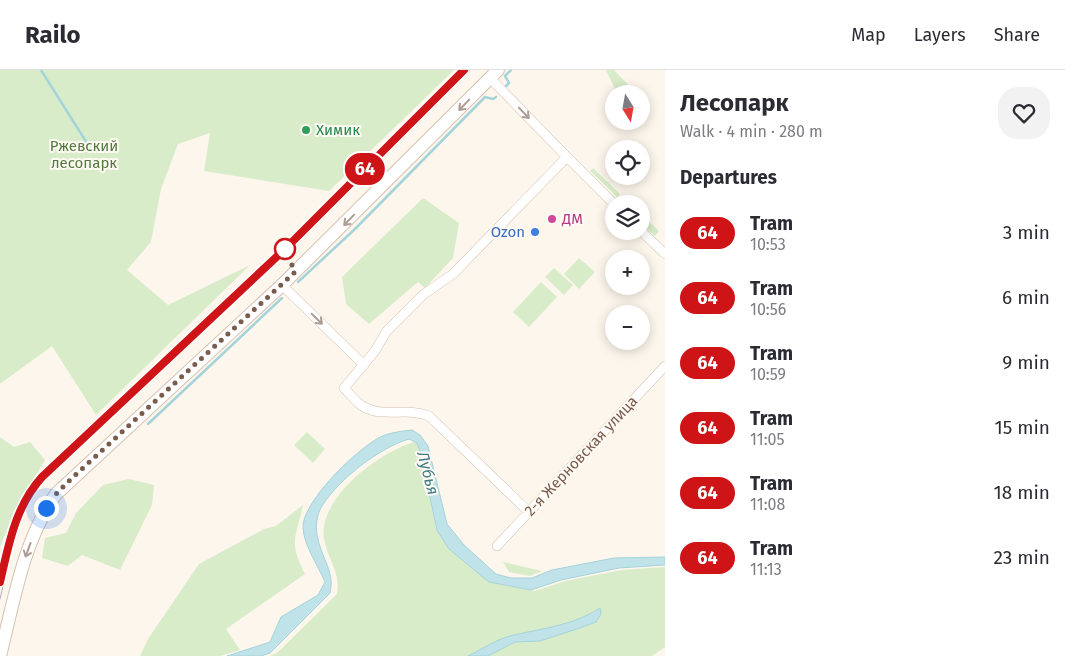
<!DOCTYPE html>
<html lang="en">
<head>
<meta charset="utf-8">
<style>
	:root { --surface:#fff; --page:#f2f2f3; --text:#2b2b33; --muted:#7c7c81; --line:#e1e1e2 }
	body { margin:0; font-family:"Fira Sans",sans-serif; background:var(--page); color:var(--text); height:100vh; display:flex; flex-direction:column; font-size:19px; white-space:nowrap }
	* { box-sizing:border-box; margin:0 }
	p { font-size:16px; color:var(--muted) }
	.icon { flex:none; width:28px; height:28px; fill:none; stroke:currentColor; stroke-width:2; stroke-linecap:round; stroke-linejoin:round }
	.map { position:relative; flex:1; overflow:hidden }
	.drawer { display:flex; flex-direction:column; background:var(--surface); width:400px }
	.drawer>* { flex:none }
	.badge { padding:0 10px; border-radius:16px; font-size:18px; line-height:32px }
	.needle { width:32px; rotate:169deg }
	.fabs { position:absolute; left:605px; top:15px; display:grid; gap:10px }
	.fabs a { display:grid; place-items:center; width:45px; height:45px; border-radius:50%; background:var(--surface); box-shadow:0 2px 12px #0003; font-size:25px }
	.you { position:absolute; width:25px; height:25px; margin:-12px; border:4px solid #fff; border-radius:50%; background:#1a73e8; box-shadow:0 0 0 8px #1a73e833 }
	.map>.badge { position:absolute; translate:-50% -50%; box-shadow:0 0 0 2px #fff }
	h2 { padding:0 15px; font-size:19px; line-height:45px }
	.round { display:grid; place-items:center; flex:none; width:52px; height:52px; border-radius:20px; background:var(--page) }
	.head { display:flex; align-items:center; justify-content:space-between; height:85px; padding:0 15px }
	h1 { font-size:24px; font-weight:700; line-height:38px }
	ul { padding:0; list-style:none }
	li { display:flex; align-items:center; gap:15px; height:65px; padding:0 15px }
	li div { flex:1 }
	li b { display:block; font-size:19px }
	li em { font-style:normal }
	li .badge { min-width:55px; font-weight:700; text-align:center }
	header { display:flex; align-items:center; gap:30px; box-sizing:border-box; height:70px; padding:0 25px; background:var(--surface); border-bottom:1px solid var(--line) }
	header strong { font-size:24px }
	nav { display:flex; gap:28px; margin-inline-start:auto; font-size:18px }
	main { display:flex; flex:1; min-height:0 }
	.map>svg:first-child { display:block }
	.green { fill:#d8ecc9 }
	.water { fill:#bfe3e8; stroke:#a5d3da }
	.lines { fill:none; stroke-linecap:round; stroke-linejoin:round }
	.stream { stroke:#a5d3da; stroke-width:2.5 }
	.minor-casing { stroke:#d1beb0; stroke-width:10 }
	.secondary-casing { stroke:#d6c0b0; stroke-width:14 }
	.minor { stroke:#fff; stroke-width:9 }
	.secondary { stroke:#fff; stroke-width:12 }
	.tram { stroke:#b9a8c9; stroke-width:1 }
	.oneway { stroke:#af9d94 }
	.line-casing { stroke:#fff; stroke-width:11 }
	.line { stroke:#ce1417; stroke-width:8 }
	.walk { stroke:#7a5c4d; stroke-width:5; stroke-dasharray:0 9 }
	.leisure-dot { fill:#2e9e5b; stroke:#fffaf3; stroke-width:2 }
	.hotel-dot { fill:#d1479c; stroke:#fffaf3; stroke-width:2 }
	.shop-dot { fill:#3f7fe0; stroke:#fffaf3; stroke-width:2 }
	.stop-dot { fill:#fff; stroke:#ce1417; stroke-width:2.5 }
	.labels { text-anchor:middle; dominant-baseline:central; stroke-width:4; stroke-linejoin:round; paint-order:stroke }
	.leisure-label { font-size:15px; fill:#27864d; stroke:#fffaf3; text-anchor:start }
	.park-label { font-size:15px; fill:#537a41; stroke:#fffaf3 }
	.hotel-label { font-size:15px; fill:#b23c85; stroke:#fffaf3; text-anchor:start }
	.shop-label { font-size:15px; fill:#366cbe; stroke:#fffaf3; text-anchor:end }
	.street-label { font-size:15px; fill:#7a5c4d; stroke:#fffaf3 }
	.water-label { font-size:16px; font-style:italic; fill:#437c86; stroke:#fffaf3 }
</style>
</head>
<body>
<header>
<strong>Railo</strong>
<nav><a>Map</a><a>Layers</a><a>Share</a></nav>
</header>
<main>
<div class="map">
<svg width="665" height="586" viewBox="0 0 665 586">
	<rect width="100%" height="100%" fill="#fdf6ec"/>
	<path class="green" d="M0,0h454l-125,121 -125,-20 6,-38 -32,11 -17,45 -10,53 -24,28 41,35 82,-40 -154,150 -44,-69 -52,38z
		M606,0h8l23,24h-17l-6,-7z
		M593,98l27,26 -3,3 -27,-26z
		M423,128l36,25 -6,35 -28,30 -7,-6 -49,42 -23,-20 -4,-27z
		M641,144l18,17 -4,5 -14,-13z
		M579,188l16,14 -16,17 -15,-15z
		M554,198l19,17 -9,10 -19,-18z
		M541,212l16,15 -28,30 -16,-15z
		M307,362l18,17 -12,14 -19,-18z
		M0,367l14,10 16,-5 15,18 -31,52 -14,35z
		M414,372l8,4 20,85 40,43 12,9 41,8 30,-10 57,-11 43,-3v80l-13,9h-383l8,-3 60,-59c4,-21 -9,-34 -13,-55 -7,-40 55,-87 90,-97z
		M129,409l25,6 -2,20 -32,65 -38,-15 -14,11 -26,-8 3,-20 21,-5 10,-20 27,-28z
		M303,435c-7,34 -15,36 2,69l-79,55 14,21 -20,6h-80l8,-17 51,-75 65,-35 12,-3z
		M503,492l39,9 -12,5 -21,-4z"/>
	<path class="water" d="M412,360l8,5 8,11 19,78 17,21 32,29 15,4h21l20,-8 62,-12 51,-1v8l-46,3 -58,12 -30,10 -42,-8 -40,-33 -12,-19 -17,-79 -3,-8 -8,-4c-30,9 -70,40 -87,67 -6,10 -7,22 -4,33 4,20 17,33 12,54l-60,60 -9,3h-34l43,-14 11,-25 37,-22 7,-13c-7,-17 -21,-36 -22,-54 -2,-26 59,-85 82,-93 9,-3 18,-4 27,-5z
		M600,538l1,6 -5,8 -16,6 -40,13 -25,1 -27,14h-20c14,-7 31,-18 46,-21 31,-7 60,-10 86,-27z"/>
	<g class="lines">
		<path class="stream" d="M41,0l51,81
			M506,16l3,-3 -4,-7 6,-6
			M298,212l57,-53 130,-132 8,2 3,-2
			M148,354l134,-126"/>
		<g class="minor-casing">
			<path id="minor" d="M490,8l77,79
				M641,161l24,23
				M282,215l82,80
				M529,442l-100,-96c-21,-9 -45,2 -65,-9 -8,-4 -14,-13 -20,-19l31,-37 11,-19 38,-38 29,-20 114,-117 47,47
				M497,476l168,-180"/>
		</g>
		<g class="secondary-casing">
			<path id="secondary" d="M0,586c14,-55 23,-115 56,-162l226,-209 216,-215"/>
		</g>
		<use href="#minor" class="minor"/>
		<use href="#secondary" class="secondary"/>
		<path class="tram" d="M0,529c10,-42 17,-86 45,-120l146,-135 279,-274"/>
	</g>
	<defs><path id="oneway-shaft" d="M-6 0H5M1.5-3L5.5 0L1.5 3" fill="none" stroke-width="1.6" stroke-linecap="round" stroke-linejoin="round" transform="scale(1.25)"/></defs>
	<g class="oneway">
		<use href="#oneway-shaft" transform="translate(464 35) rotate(134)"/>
		<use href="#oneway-shaft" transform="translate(524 43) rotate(46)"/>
		<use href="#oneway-shaft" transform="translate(349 150) rotate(134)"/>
		<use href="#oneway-shaft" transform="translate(317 249) rotate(44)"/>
		<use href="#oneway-shaft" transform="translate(28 480) rotate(110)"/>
	</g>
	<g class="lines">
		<g class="line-casing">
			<path id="line" d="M0,512c9,-38 15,-75 42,-105l243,-228 179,-179"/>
		</g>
		<use href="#line" class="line"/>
		<path class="walk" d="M46,438l10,-14 14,-14 225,-208 -10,-23"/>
	</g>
	<circle class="leisure-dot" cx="306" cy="60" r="5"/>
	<circle class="hotel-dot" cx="552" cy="149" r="5"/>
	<circle class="shop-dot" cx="535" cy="162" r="5"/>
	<circle class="stop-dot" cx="285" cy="179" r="10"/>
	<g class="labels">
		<g class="leisure-label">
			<text x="316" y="60">Химик</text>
		</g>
		<g class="park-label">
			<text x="84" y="76">Ржевский<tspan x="84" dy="17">лесопарк</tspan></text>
		</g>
		<g class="hotel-label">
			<text x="562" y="149">ДМ</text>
		</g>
		<g class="shop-label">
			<text x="525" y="162">Ozon</text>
		</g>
		<g class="street-label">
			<text transform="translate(581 386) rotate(-47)">2-я Жерновская улица</text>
		</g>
		<g class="water-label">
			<text transform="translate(428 403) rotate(75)">Лубья</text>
		</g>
	</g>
</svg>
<div class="fabs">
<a><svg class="needle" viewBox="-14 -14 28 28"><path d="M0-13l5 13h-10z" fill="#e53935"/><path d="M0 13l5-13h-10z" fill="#7c7c81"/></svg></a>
<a><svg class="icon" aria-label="locate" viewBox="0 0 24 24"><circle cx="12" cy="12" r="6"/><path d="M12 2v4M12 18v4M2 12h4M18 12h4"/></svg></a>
<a><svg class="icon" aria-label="layers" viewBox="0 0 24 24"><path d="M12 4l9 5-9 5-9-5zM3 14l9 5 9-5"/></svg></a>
<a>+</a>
<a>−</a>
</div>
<div class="you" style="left:46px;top:438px"></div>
<b class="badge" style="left:365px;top:99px;background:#ce1417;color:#fff">64</b>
</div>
<section class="drawer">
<div class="head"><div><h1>Лесопарк</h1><p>Walk · 4 min · 280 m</p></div><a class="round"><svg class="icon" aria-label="heart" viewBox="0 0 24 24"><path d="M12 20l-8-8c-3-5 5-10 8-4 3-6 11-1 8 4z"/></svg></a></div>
<h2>Departures</h2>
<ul>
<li><span class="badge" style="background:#ce1417;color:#fff">64</span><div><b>Tram</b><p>10:53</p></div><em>3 min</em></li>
<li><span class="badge" style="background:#ce1417;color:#fff">64</span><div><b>Tram</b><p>10:56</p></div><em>6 min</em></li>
<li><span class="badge" style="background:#ce1417;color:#fff">64</span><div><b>Tram</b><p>10:59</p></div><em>9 min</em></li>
<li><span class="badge" style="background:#ce1417;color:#fff">64</span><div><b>Tram</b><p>11:05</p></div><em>15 min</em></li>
<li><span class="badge" style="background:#ce1417;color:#fff">64</span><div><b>Tram</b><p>11:08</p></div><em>18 min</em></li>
<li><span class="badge" style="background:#ce1417;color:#fff">64</span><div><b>Tram</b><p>11:13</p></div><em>23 min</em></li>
</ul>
</section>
</main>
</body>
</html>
